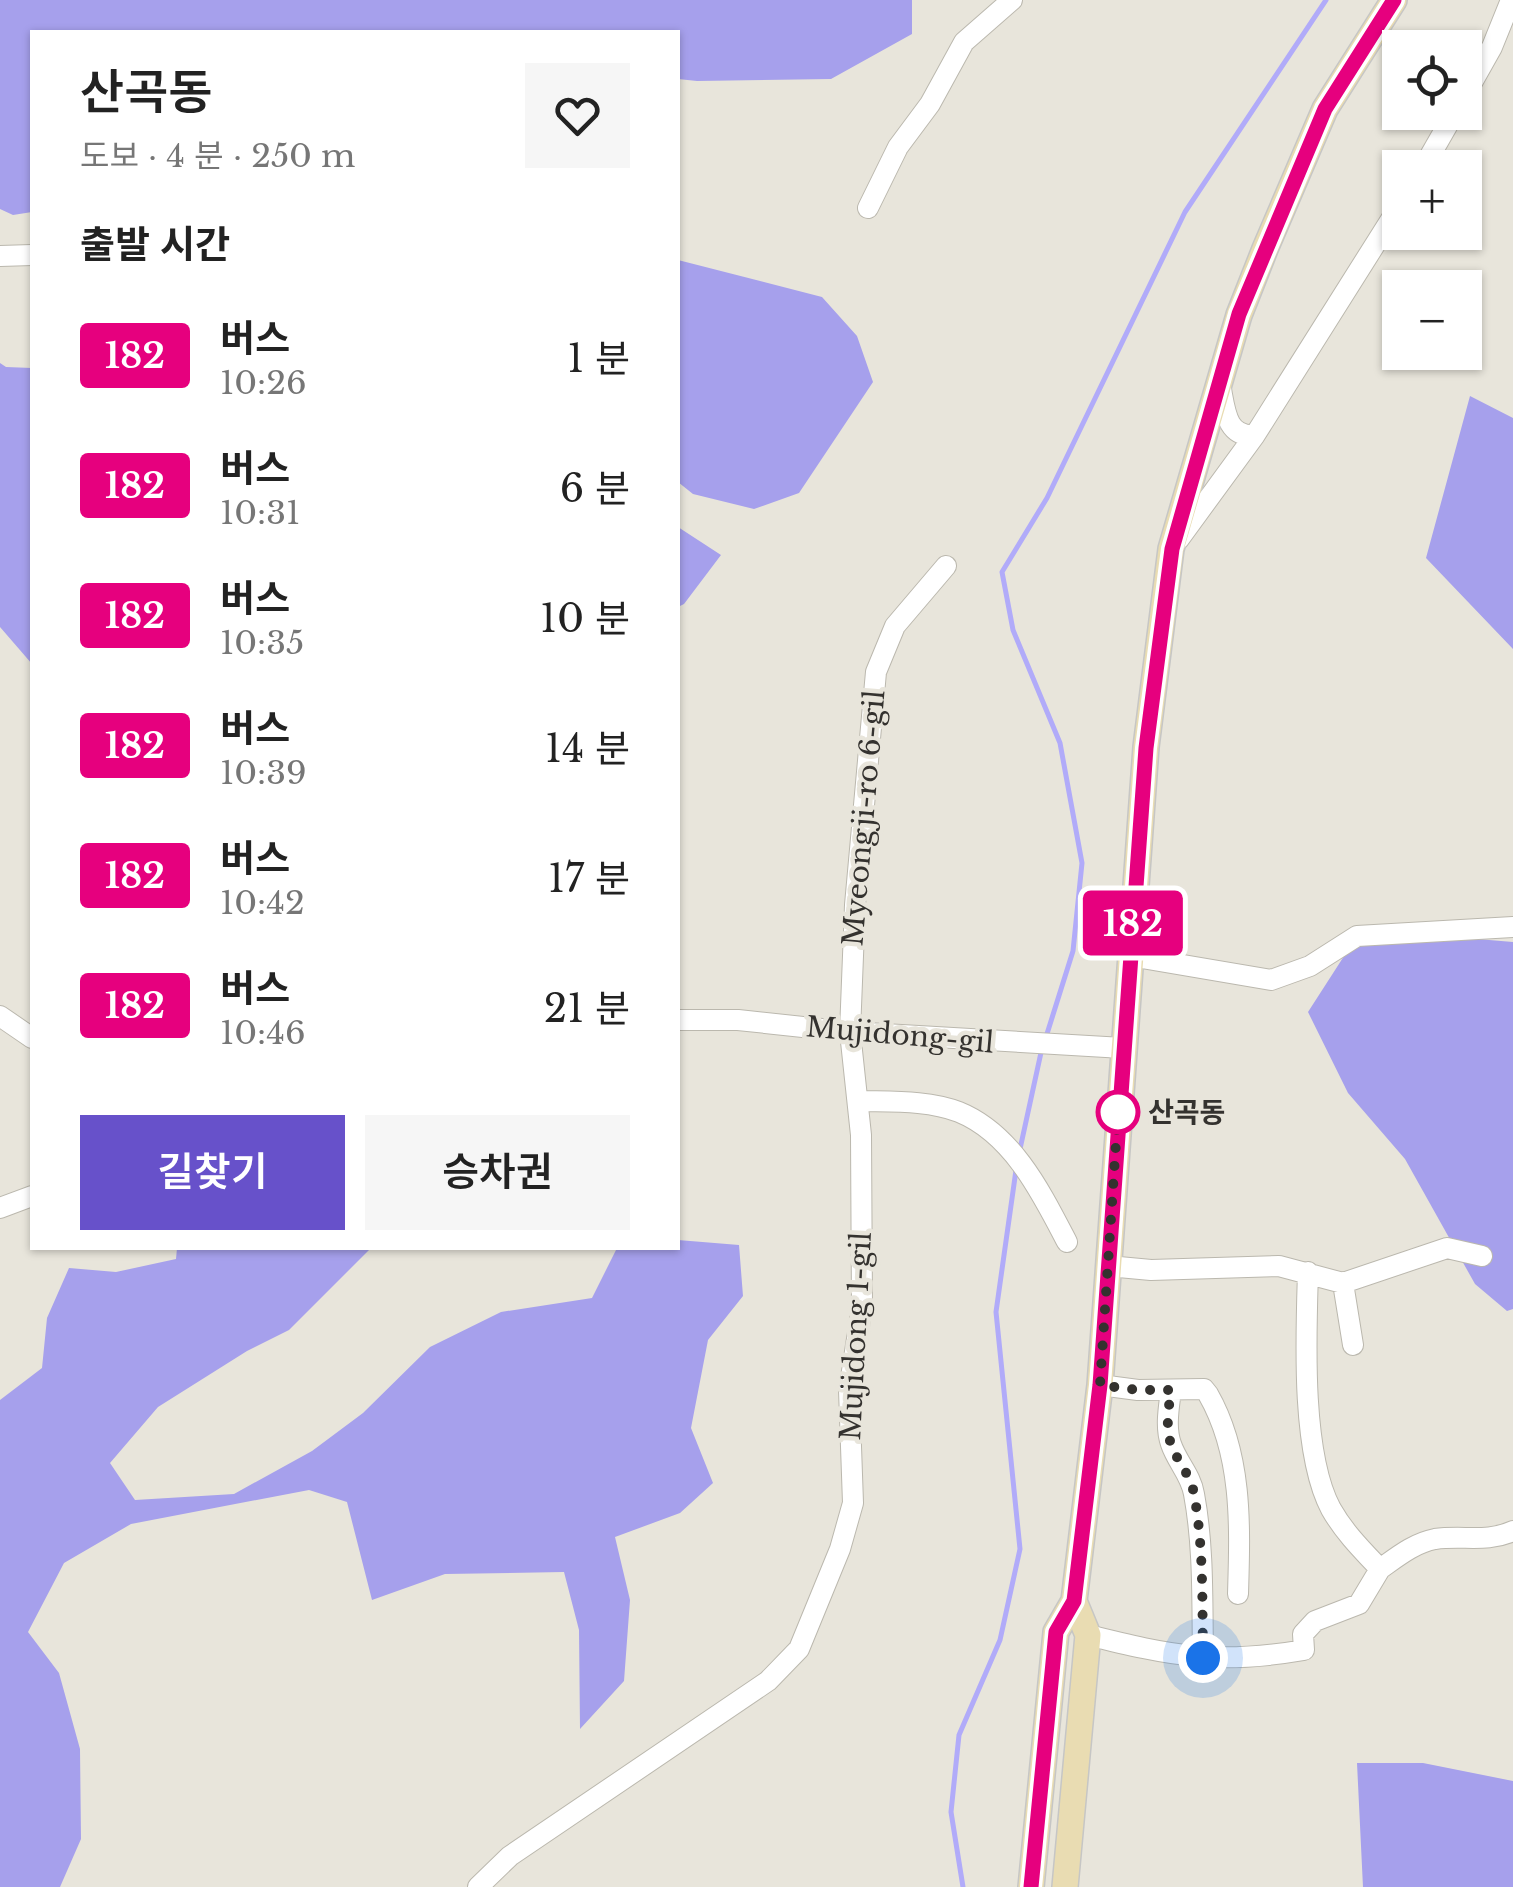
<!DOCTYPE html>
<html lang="ko">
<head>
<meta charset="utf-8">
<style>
	:root { --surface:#fff; --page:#f6f6f6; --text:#222; --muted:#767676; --accent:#6751ca }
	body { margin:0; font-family:"Libre Baskerville","Noto Sans KR",serif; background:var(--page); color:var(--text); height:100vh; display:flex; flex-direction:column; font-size:38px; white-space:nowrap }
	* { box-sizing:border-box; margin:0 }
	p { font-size:32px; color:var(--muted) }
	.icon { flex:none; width:55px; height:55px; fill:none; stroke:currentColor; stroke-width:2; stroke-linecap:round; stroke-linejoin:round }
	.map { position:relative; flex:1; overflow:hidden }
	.drawer { position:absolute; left:30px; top:30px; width:650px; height:1220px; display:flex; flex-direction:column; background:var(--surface); border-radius:0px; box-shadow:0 2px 8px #0004 }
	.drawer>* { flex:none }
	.badge { padding:0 20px; border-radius:8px; font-size:35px; line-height:65px }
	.buttons { position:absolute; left:1382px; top:30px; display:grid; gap:20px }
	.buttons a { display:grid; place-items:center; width:100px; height:100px; border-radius:0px; background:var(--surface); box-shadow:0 2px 8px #0004; font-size:50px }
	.you { position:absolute; width:50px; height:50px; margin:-25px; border:8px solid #fff; border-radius:50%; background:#1a73e8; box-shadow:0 0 0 15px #1a73e833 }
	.map>.badge { position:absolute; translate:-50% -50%; box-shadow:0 0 0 5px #fff }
	h2 { padding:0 50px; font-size:38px; line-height:90px }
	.round { display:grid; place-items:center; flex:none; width:105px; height:105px; border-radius:0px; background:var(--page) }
	.summary { display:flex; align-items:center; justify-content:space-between; height:170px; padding:0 50px }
	h1 { font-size:48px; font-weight:600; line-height:75px }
	.cta { display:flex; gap:20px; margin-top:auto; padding:20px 50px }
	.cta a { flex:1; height:115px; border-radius:0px; background:var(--accent); color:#fff; font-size:40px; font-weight:600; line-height:115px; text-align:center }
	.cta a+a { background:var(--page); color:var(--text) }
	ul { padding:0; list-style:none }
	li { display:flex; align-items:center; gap:30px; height:130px; padding:0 50px }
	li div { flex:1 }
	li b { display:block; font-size:38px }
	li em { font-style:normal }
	li .badge { min-width:110px; font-weight:700; text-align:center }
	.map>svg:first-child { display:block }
	.forest { fill:#a6a0ec }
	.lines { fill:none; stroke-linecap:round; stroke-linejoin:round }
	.stream { stroke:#b1abf9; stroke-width:5 }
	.minor-casing { stroke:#bbb8ae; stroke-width:22 }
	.major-casing { stroke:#c6c6c5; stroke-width:28 }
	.minor { stroke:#fff; stroke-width:20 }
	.major { stroke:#e9dcb2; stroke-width:25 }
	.line-casing { stroke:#fff; stroke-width:22 }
	.line { stroke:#e6007e; stroke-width:15 }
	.walk { stroke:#34322f; stroke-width:10; stroke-dasharray:0 18 }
	.stop-dot { fill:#fff; stroke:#e6007e; stroke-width:5 }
	.labels { text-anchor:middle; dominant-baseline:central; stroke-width:9; stroke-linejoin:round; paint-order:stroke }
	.street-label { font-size:28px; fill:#34322f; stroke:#e8e5db }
	.stop-label { font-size:28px; font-weight:bold; fill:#34322f; stroke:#e8e5db; text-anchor:start }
</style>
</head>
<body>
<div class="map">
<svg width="1513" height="1887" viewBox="0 0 1513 1887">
	<rect width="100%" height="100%" fill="#e8e5db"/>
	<path class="forest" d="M0,0h912v34l-81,45 -134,2 -19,-2v-47h-646v180l-19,3 -13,-6z
		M678,260l144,37 35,39 16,46 -74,111 -45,16 -61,-15 -15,-12z
		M0,363l6,4 26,1v296l-32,-37z
		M1470,396l43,22v231l-87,-91z
		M678,527l43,28 -37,49 -6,3z
		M1357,936h84l72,6v367l-6,2 -32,-27 -70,-125 -57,-66 -40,-81z
		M678,1240l61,5 4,51 -35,44 -17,88 22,55 -33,30 -65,24 15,63 -6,81 -44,48 -1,-99 -15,-58 -119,2 -73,26 -25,-98 -38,-12 -178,34 -67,39 -36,69 31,41 21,76 1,90 -21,48h-60v-487l42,-32 5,-50 22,-50 47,4 60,-13 1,-11h194l-82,82 -42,21 -89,56 -48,56 25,37 99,-6 78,-43 51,-38 67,-66 71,-35 91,-14 25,-50h61z
		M1357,1763h66l90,18v106h-150z"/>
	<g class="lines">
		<path class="stream" d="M1046,1037l27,-86 9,-88 -22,-120 -47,-113 -11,-58 45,-74 138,-286 141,-212
			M1020,1149l22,-101
			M963,1887l-12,-75 8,-77 41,-95 20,-91 -24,-237 20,-142"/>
		<g class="minor-casing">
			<path id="minor" d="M1465,95l27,-48 19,-47
				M1423,168l32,-56
				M868,208l30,-61 32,-43 34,-62 48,-42
				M0,256l32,-1
				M1255,435l145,-230
				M1179,539l76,-104c-30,3 -30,-28 -35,-51
				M1130,956l141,24 39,-14 47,-30 156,-9
				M0,1016l32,22
				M678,1020h60l112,12 273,16
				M858,1101c33,1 70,-1 101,11 54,22 83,82 108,130
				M0,1208l32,-12
				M1108,1266l43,4 128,-4 64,17 10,62
				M1343,1283l104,-35 35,8
				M1100,1385l38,5 66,-1 4,5c35,61 32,133 30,200
				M1171,1390c-2,17 -6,37 0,54 6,18 20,31 23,50 10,54 8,109 9,164
				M1380,1569c17,-12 34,-26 55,-30 28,-4 52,4 78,-8
				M1088,1635c83,21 129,30 216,15l-1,-16 12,-13 44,-17 21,-35c-18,-19 -36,-37 -49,-60 -30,-56 -25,-173 -23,-237
				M478,1887l32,-31 258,-175 31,-32 41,-100 13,-46 -4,-113 13,-83 -1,-172 -11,-103 5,-127 21,-233 19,-46 51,-60"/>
		</g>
		<g class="major-casing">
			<path id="major" d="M1031,1887l25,-255 18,-31 26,-216 46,-638 25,-198 68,-234 26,-66 60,-140 69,-109
				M1065,1887l23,-252 -14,-34"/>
		</g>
		<use href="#minor" class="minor"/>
		<use href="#major" class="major"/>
	</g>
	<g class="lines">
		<g class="line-casing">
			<path id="line" d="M1031,1887l25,-255 18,-31 26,-216 46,-637 26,-199 67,-235 86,-205 69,-109"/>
		</g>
		<use href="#line" class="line"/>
		<path class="walk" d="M1118,1112l-18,273 38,5h33c-2,17 -6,37 0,54 6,18 20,31 23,50 10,54 8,109 9,164"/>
	</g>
	<circle class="stop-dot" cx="1118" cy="1112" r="20"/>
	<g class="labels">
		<g class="street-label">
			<text transform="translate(864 818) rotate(-85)">Myeongji-ro 6-gil</text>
			<text transform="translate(900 1035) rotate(5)">Mujidong-gil</text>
			<text transform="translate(856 1336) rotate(-87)">Mujidong 1-gil</text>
		</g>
		<g class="stop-label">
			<text x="1148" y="1112">산곡동</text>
		</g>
	</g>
</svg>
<div class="buttons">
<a><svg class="icon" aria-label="locate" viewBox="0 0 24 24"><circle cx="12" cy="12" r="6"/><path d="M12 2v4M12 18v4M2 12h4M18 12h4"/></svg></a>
<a>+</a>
<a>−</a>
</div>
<div class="you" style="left:1203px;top:1658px"></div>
<b class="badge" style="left:1133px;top:923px;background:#e6007e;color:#fff">182</b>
<section class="drawer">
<div class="summary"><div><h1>산곡동</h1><p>도보 · 4 분 · 250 m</p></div><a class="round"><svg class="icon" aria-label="heart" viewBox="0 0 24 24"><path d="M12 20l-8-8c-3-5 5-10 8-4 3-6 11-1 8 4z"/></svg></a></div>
<h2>출발 시간</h2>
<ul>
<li><span class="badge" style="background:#e6007e;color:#fff">182</span><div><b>버스</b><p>10:26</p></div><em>1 분</em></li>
<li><span class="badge" style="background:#e6007e;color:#fff">182</span><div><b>버스</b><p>10:31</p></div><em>6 분</em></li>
<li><span class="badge" style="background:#e6007e;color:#fff">182</span><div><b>버스</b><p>10:35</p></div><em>10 분</em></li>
<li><span class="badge" style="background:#e6007e;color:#fff">182</span><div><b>버스</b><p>10:39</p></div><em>14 분</em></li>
<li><span class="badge" style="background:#e6007e;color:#fff">182</span><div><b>버스</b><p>10:42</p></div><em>17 분</em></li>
<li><span class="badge" style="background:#e6007e;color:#fff">182</span><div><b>버스</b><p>10:46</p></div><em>21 분</em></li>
</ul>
<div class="cta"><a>길찾기</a><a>승차권</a></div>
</section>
</div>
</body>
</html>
